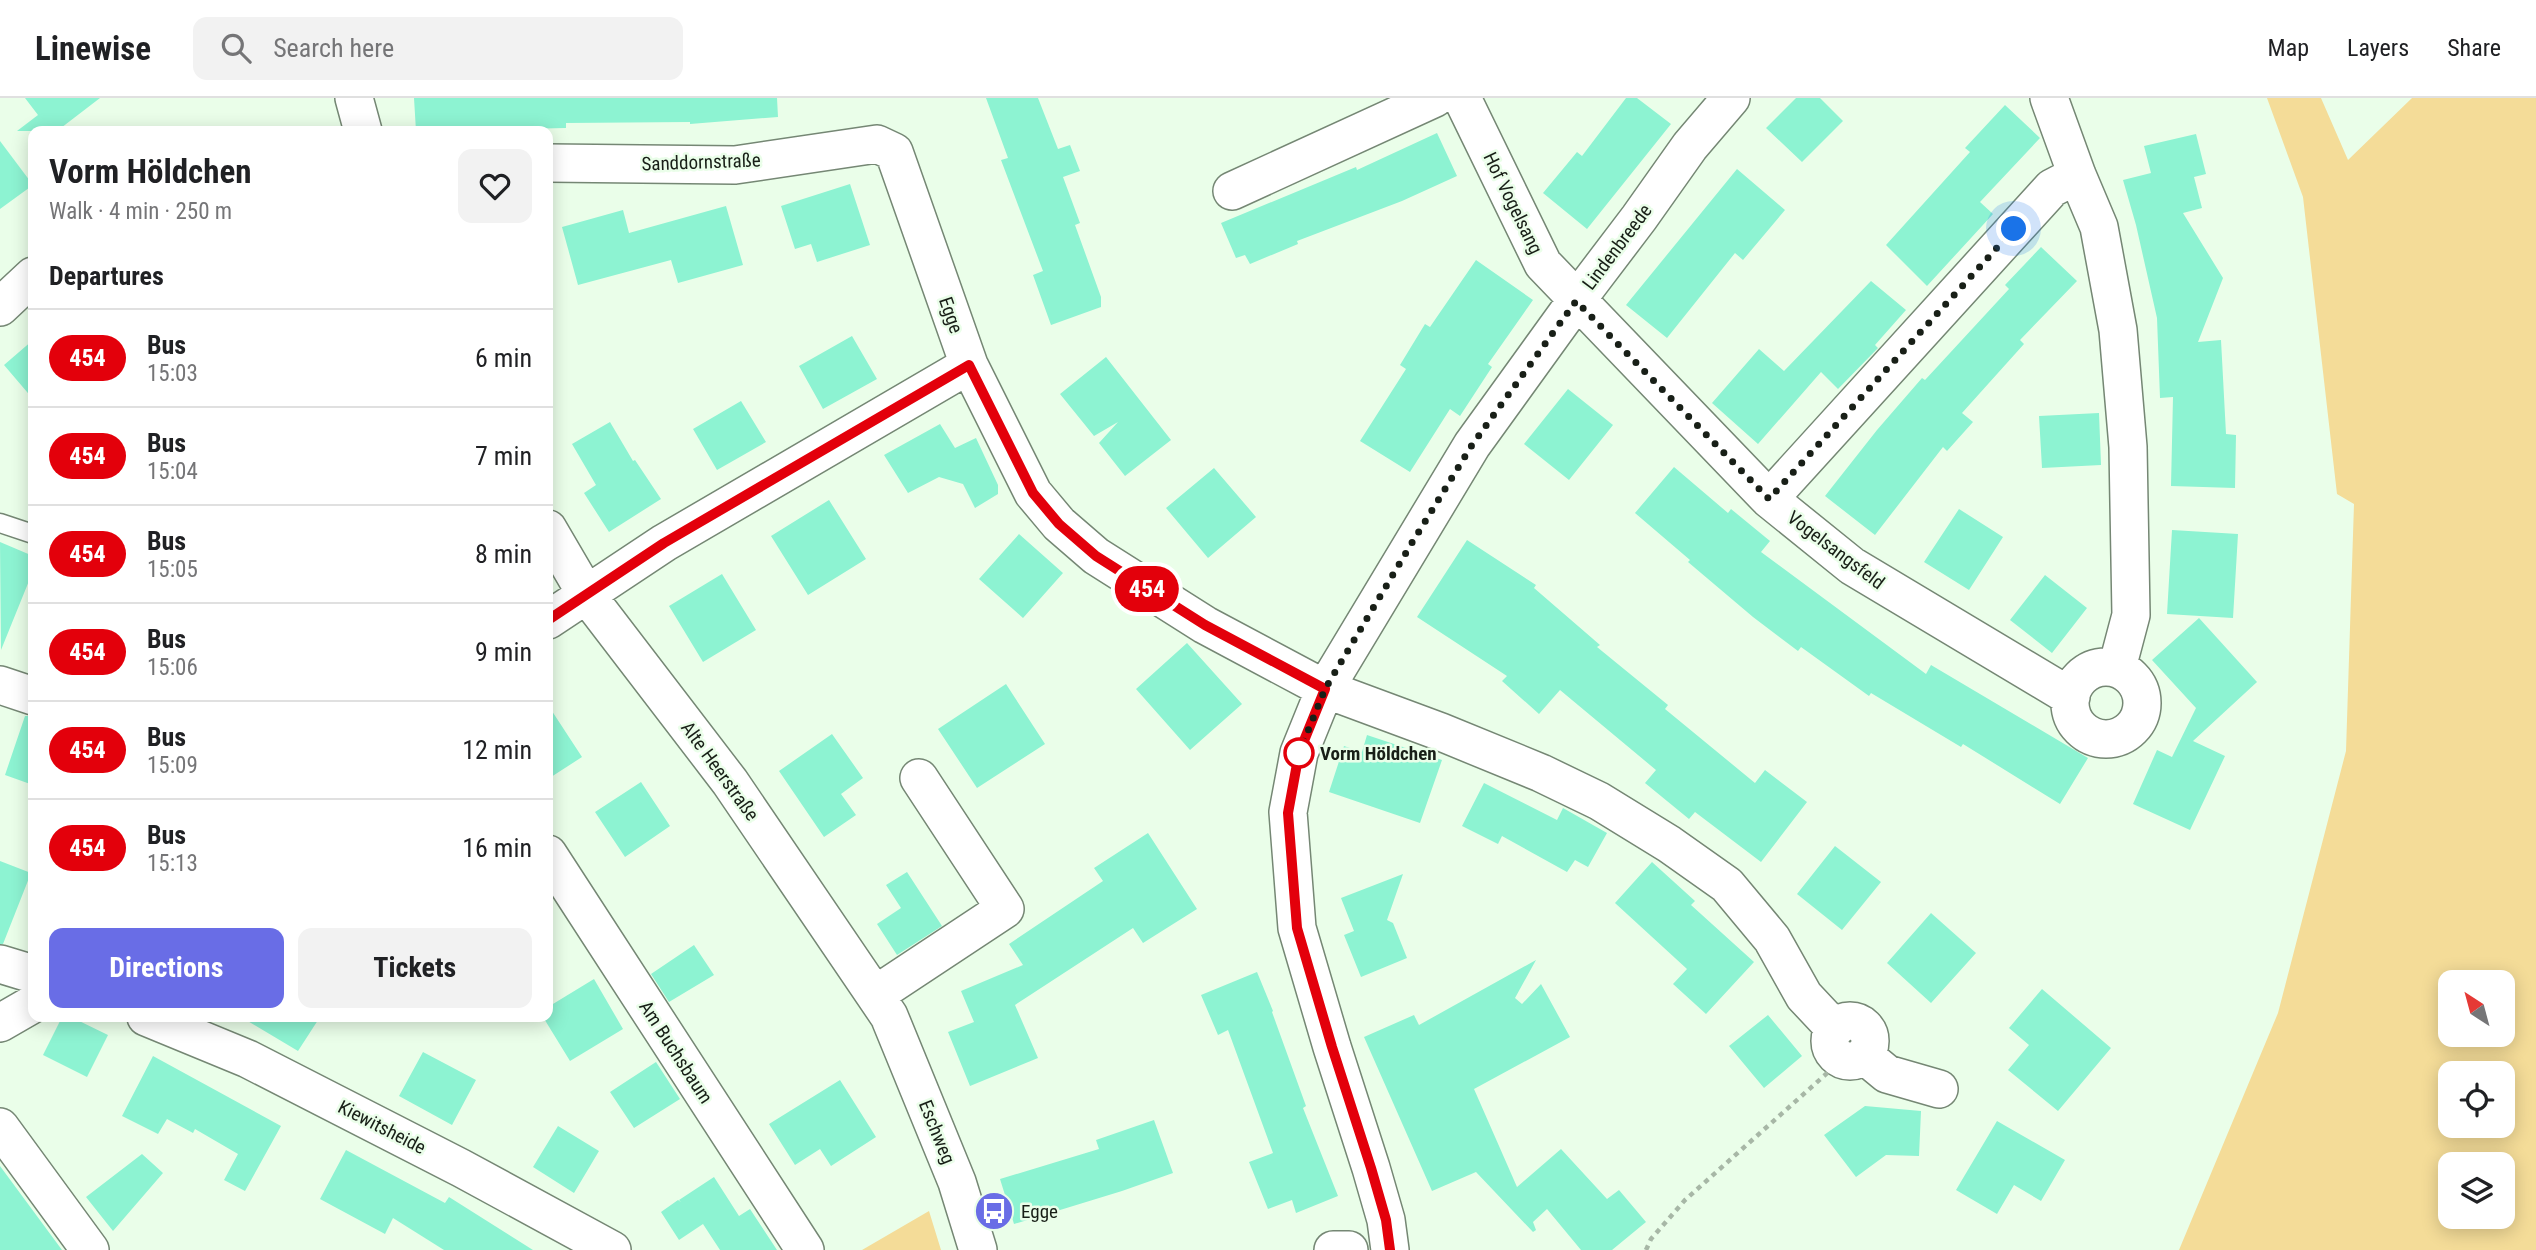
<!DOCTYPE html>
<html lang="en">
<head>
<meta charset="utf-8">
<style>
	:root { --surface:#fff; --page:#f2f2f2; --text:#202124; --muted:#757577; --line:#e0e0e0; --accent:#696de6 }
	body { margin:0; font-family:"Roboto Condensed",sans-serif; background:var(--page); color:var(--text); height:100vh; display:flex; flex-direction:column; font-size:26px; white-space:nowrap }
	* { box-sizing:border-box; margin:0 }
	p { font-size:23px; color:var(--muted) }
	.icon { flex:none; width:38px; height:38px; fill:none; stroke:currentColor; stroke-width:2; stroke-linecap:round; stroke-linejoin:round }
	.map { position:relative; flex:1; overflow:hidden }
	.sheet { position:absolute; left:28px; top:28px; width:525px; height:896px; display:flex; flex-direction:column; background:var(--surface); border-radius:14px; box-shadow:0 4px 18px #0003 }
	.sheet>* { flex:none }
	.badge { padding:0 14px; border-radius:23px; font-size:24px; line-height:46px }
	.needle { width:46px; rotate:324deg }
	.buttons { position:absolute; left:2438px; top:872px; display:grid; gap:14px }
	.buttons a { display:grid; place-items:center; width:77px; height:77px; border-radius:14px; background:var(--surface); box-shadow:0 4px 18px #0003; font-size:35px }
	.you { position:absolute; width:35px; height:35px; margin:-18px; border:5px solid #fff; border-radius:50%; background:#1a73e8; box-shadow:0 0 0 10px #1a73e833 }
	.map>.badge { position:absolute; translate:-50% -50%; box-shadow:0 0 0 4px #fff }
	h2 { padding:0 21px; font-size:26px; line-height:63px }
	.round { display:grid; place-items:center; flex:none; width:74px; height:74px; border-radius:14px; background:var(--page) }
	.head { display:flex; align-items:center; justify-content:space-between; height:119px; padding:0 21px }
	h1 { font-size:33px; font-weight:700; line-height:52px }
	.primary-button { display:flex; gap:14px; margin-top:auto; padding:14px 21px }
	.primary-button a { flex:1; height:80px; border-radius:14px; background:var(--accent); color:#fff; font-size:28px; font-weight:700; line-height:80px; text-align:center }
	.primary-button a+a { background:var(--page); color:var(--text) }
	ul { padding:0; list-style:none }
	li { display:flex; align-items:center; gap:21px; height:98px; padding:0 21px; border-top:2px solid var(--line) }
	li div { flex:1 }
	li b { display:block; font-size:26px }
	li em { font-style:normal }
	li .badge { min-width:77px; font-weight:700; text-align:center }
	header { display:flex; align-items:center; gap:42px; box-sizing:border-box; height:98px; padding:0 35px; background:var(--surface); border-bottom:2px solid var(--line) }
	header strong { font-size:33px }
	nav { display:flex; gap:38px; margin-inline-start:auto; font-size:24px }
	.search { width:490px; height:63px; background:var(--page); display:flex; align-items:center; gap:18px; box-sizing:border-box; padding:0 24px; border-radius:14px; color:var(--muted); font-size:26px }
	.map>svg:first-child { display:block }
	.green { fill:#f4dc98; fill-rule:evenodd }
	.building { fill:#8df3d2 }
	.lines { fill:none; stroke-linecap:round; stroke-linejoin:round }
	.lane-casing { stroke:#758774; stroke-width:21 }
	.street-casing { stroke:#758774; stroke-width:40 }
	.path { stroke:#a7b7a6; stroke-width:4.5; stroke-dasharray:5 5; stroke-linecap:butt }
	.lane { stroke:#fff; stroke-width:18 }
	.street { stroke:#fff; stroke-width:37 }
	.line-casing { stroke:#fff; stroke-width:16 }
	.line { stroke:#e3000b; stroke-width:10 }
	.walk { stroke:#181f17; stroke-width:7; stroke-dasharray:0 12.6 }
	.stop-dot { fill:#fff; stroke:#e3000b; stroke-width:3.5 }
	.labels { text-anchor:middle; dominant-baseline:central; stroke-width:5; stroke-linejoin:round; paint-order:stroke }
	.street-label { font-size:19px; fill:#181f17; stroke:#eafee9 }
	.stop-label { font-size:19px; font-weight:bold; fill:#181f17; stroke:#eafee9; text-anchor:start }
	.poi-label { font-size:19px; fill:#181f17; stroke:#eafee9; text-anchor:start }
</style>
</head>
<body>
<header>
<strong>Linewise</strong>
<div class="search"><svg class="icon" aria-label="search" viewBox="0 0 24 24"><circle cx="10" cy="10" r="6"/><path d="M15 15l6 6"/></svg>Search here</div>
<nav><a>Map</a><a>Layers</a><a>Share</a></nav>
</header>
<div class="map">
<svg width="2536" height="1152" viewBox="0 0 2536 1152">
	<rect width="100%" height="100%" fill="#eafee9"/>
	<path class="green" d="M2267,0h54l27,62 64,-62h124v1152h-357l99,-237 68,-262 8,-247 -17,-10 -34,-297zM2450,884h52v52h-52zM2450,975h52v52h-52zM2450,1066h52v52h-52z
		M929,1113l12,39h-79z"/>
	<path class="building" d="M25,0h75l-43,33h-40l21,-16z
		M414,0h363l1,19 -88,7v-2l-124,1v5l-150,3z
		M986,0h52l20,51 12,-4 10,26 -17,6 17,46 -5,2 26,72v10l-50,18 -18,-50 10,-4 -42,-111 7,-2z
		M1626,0h11l34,26 -84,105 -44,-36 34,-41 5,4z
		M1796,0h24l23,23 -41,41 -36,-34z
		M2005,7l35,33 -60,64 13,12 -66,72 -41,-41 84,-93 -5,-4z
		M1437,35l20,43 -55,25 -105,40 1,3 -48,20 -5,-9 -9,3 -15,-35 135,-56 1,3z
		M2196,36l10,40 -12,3 8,31 -19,5 40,65 -25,64 23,-2 5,94 10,1 -1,53 -64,-2 2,-89 -13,1 -3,-80 -21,-93 -13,-45 28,-7 -7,-27z
		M0,43l33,44 -33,24z
		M1737,71l48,41 -42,50 -8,-7 -68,85 -41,-33z
		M850,86l20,61 -53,17 -6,-18 -16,5 -14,-43z
		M726,108l17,59 -65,18 -7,-23 -93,25 -16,-58 61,-17 6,23z
		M2041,149l36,34 -57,59 4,4 -62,69 11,9 -26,29 -4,-4 -68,88 -50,-39 52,-66 45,-52 3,2 84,-91 -4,-4z
		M1476,162l57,40 -45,64 4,3 -32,49 -10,-7 -40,63 -50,-31 46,-72 -6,-4 25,-41 5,3z
		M1871,183l35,29 -31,35 3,3 -40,41 -17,-17 -63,72 -46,-41 47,-54 25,22z
		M852,238l25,43 -54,30 -24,-43z
		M33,242v59l-29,-34z
		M1106,259l65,83 -46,36 -26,-33 19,-21 -24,14 -34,-42z
		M1568,291l45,36 -44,55 -45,-36z
		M741,303l25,41 -49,28 -24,-41z
		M2099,315l2,52 -59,3 -3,-52z
		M610,324l23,39 2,-1 26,39 -52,33 -25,-39 12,-8 -24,-41z
		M940,326l15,24 21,-10 22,47v9l-23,14 -12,-24 -24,-7 -31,16 -24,-38z
		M1674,369l54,46 3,-4 39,32 -9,11 165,122 5,-9 157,93 -28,46 -97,-60 -2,3 -90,-54 -2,3 -68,-49 -3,4 -45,-34 -65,-55 2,-2 -55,-47z
		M1214,370l42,49 -48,41 -42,-50z
		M829,402l37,59 -58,36 -37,-59z
		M1959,411l44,28 -34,53 -45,-28z
		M2172,432l66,4 -5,84 -66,-4z
		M1019,436l44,39 -40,45 -44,-39z
		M1467,442l69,45 -2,3 66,57 -3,2 71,58 -3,4 90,74 10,-13 42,32 -46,60 -66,-50 -6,7 -44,-36 11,-13 -96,-80 -21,24 -37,-33 5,-5 -90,-59z
		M0,444l33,14v15l-32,79z
		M722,476l34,56 -53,32 -34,-56z
		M2045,477l42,33 -35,45 -42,-33z
		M2199,520l58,64 -64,59 32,15 -35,74 -57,-26 24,-54 15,7 24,-49 -44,-48z
		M1187,545l55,61 -52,46 -54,-61z
		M1006,586l39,60 -68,44 -39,-59z
		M548,607l34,52 -34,22z
		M25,618h8v69l-28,-10z
		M832,636l31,44 -22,16 15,21 -32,22 -45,-66z
		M1367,637l75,25 -22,63 -91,-31 15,-46 18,6z
		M641,684l29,44 -45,31 -30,-45z
		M1484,685l73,37 6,-12 44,25 -19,34 -13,-7 -8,12 -65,-36 -4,8 -36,-18z
		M1148,735l49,76 -54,34 -10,-15 -118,77 23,53 -68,28 -22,-54 26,-10 -13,-31 62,-26 -14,-21 94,-63 -9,-13z
		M1835,748l46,36 -39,48 -45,-36z
		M0,763l31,12 -28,71h-3z
		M1652,764l43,39 -4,4 63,57 -48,52 -33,-30 14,-15 -72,-66z
		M907,774l35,54 -45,29 -20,-31 24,-16 -15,-23z
		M1403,776l-16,46 6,3 14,35 -46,19 -17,-42 10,-4 -13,-33z
		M1931,815l45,40 -45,50 -44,-40z
		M694,847l20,30 -45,27 -18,-28z
		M1536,862l-21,38 7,6 19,-20 29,53 -96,52 43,98 44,-38 46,50 12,-9 27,32 -34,28h-31l-34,-41 -14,13 3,8 -3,2 -57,-60 -44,19 -68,-154 50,-22 5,10z
		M1257,874l16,39 -1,1 34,94 -3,2 35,88 -42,17 -4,-13 -24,9 -19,-47 24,-9 -45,-123 -10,5 -17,-40z
		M594,881l29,50 -53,32 -27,-44h5v-10z
		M2042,891l69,59 -53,63 -50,-41 21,-25 -20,-17z
		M1768,917l34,41 -38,32 -35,-42z
		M62,919h9l37,18 -21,42 -44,-22z
		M241,919h79l-22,34z
		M423,954l53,28 -24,45 -53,-29z
		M153,958l128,70 -36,65 -21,-11 14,-26 -43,-25 -2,4 -26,-14 -9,15 -36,-18z
		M656,964l24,37 -46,29 -24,-36z
		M840,982l36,57 -45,29 -11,-17 -25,16 -26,-41z
		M1865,1008l56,5 -2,45 -33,-1 -30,22 -32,-42z
		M1154,1022l19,53 -51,18 -108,33 -14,-45 99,-30 -3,-9z
		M1997,1023l68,39 -24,41 -27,-16 -17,29 -41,-24z
		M558,1028l41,25 -25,42 -41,-26z
		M346,1052l99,53 4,-6 84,53h-89l-51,-32 -8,16 -65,-35z
		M142,1056l21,19 -50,58 -27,-34z
		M0,1068l62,84h-62z
		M714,1079l25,39 11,-7 27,41h-57l-17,-26 -24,16 -18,-28 17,-12 3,2 -2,-2z"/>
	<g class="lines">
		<g class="lane-casing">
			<path id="lane" d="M0,425l33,11"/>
		</g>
		<g class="street-casing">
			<path id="street" d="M354,0l9,33
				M1462,0l81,166 226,235 83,67 219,131
				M2049,0l28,77 22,52 19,103 10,117 3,168 -14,53
				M548,65l187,2 142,-21 17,8 75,213 64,128 26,31 37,32 109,69 120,64 116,43 100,41 58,28 70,43 58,41 45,54 32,57 31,33
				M1232,93l203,-93
				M0,209l33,-31
				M1769,401l283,-311 25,-13
				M548,431l38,65 144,188 159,234 68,166 21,68
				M548,522l116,-77 305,-178
				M2070 605a36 36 0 1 1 72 0a36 36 0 1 1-72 0Z
				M0,587l33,11
				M548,756l257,396
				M0,866l33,10
				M875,897l130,-86 -86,-131
				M146,919l102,42 213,109 151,82
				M1830 943a20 20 0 1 1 40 0a20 20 0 1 1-40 0Z
				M0,925l33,-19
				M1864,957l23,19 52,15
				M0,1029l90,123
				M1333,1152h16
				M1390,1152l-4,-30 -15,-52 -39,-121 -35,-119 -9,-116 11,-59 26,-64 147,-244 104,-144 63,-83 51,-72 41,-48"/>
		</g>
		<path class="path" d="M1646,1152l5,-11 34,-39 149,-133"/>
		<use href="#lane" class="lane"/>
		<use href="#street" class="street"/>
	</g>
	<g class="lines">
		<g class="line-casing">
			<path id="line" d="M548,522l116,-77 305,-178 64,128 26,31 37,32 109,69 120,64 -26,64 -11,60 9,115 35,119 39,121 15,52 4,30"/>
		</g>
		<use href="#line" class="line"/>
		<path class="walk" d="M1299,655l26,-64 85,-143 62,-101 104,-144 193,198 245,-270"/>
	</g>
	<defs>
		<g id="bus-disc" transform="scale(2.0125)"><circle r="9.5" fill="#696de6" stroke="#eafee9"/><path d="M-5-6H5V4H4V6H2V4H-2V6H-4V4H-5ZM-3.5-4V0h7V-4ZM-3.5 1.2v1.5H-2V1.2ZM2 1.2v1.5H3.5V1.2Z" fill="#fff"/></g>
	</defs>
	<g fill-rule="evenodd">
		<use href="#bus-disc" x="994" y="1113"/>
	</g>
	<circle class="stop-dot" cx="1299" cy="655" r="14"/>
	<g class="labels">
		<g class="street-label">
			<text transform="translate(701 64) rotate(-2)">Sanddornstraße</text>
			<text transform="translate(1513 105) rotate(64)">Hof Vogelsang</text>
			<text transform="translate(1617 149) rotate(-53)">Lindenbreede</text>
			<text transform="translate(951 217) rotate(71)">Egge</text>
			<text transform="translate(1836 452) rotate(37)">Vogelsangsfeld</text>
			<text transform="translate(720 673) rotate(54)">Alte Heerstraße</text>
			<text transform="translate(676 954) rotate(57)">Am Buchsbaum</text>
			<text transform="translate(382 1029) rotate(27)">Kiewitsheide</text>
			<text transform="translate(937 1034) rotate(68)">Eschweg</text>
		</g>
		<g class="stop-label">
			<text x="1320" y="655">Vorm Höldchen</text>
		</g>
		<g class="poi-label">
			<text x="1021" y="1113">Egge</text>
		</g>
	</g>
</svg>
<div class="buttons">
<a><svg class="needle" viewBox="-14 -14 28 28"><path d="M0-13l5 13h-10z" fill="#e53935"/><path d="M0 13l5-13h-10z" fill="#757577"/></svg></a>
<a><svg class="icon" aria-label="locate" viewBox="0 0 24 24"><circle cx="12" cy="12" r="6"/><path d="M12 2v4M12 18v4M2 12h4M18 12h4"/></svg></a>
<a><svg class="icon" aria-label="layers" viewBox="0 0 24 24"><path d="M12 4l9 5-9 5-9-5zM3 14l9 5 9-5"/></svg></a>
</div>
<div class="you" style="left:2014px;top:131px"></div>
<b class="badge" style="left:1147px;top:491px;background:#e3000b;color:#fff">454</b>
<section class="sheet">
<div class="head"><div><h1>Vorm Höldchen</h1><p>Walk · 4 min · 250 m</p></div><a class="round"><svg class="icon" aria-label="heart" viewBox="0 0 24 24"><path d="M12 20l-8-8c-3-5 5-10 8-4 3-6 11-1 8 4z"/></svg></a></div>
<h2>Departures</h2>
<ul>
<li><span class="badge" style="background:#e3000b;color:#fff">454</span><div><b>Bus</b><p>15:03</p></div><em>6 min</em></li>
<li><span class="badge" style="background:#e3000b;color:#fff">454</span><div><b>Bus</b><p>15:04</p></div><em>7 min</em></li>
<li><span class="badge" style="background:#e3000b;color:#fff">454</span><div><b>Bus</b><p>15:05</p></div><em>8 min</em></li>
<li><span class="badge" style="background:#e3000b;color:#fff">454</span><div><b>Bus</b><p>15:06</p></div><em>9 min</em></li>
<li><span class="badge" style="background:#e3000b;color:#fff">454</span><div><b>Bus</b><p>15:09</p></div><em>12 min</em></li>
<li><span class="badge" style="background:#e3000b;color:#fff">454</span><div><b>Bus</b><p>15:13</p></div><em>16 min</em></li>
</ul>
<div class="primary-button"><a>Directions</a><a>Tickets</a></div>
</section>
</div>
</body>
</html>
